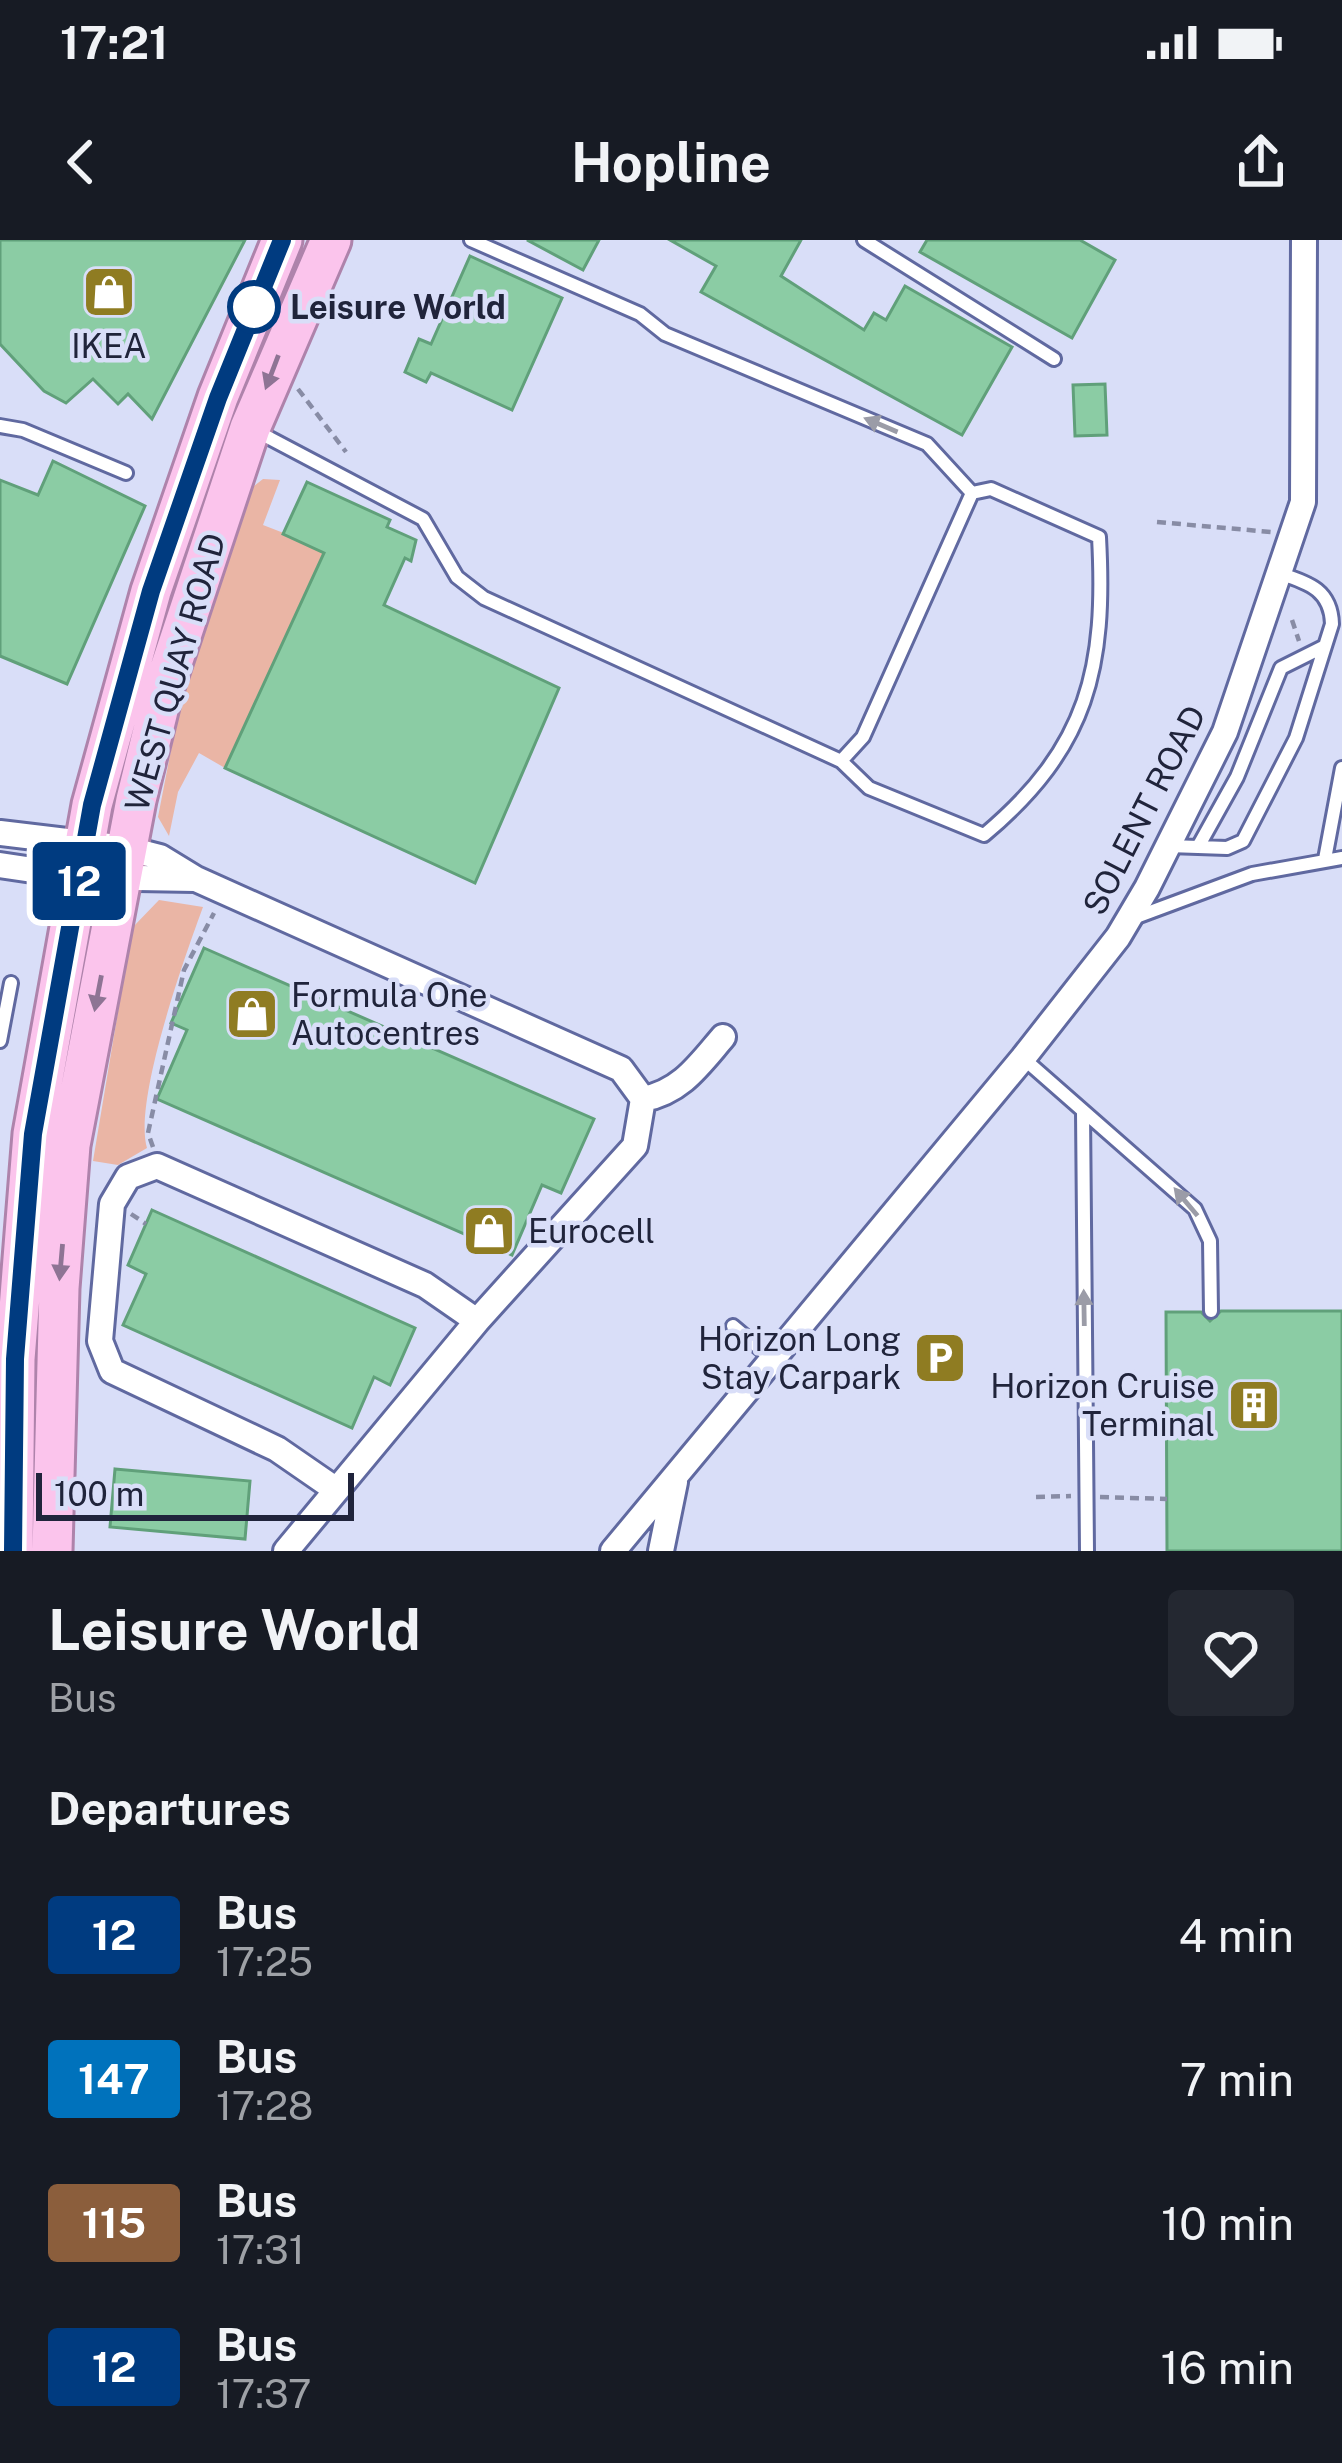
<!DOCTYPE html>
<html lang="en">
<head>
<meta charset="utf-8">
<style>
	:root { --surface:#171b24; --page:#242831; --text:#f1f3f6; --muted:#9ea1a6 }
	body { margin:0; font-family:"Public Sans",sans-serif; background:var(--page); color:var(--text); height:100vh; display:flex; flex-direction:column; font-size:45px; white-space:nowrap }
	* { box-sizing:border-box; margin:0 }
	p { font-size:39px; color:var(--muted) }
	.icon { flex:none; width:66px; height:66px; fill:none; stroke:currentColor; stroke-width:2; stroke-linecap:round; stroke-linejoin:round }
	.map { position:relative; height:1311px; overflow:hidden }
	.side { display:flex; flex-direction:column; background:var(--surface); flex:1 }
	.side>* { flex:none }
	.badge { padding:0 24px; border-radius:9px; font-size:42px; line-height:78px }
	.scale { position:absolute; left:36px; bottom:30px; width:318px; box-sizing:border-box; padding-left:12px; border:6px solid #20243b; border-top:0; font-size:33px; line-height:42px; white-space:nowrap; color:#20243b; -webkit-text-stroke:9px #d9def8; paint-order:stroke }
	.map>.badge { position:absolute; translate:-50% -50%; box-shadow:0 0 0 6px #fff }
	h2 { padding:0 48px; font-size:45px; line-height:108px }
	.round { display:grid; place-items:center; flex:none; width:126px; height:126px; border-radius:12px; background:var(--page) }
	.overview { display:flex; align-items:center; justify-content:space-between; height:204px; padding:0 48px }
	h1 { font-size:57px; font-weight:700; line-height:90px }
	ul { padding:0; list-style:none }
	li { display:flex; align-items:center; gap:36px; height:144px; padding:0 48px }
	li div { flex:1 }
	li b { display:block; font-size:45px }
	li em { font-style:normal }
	li .badge { min-width:132px; font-weight:700; text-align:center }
	.status { display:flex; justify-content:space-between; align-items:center; height:84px; padding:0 60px; background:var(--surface); direction:ltr }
	.status svg { height:33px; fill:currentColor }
	header { display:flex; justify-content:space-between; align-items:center; height:156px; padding:0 48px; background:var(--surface); font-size:54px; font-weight:700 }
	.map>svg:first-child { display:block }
	.green { fill:#eab5a5 }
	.building { fill:#8bcca4; stroke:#60a07a; stroke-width:3 }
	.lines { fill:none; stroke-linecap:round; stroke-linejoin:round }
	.service-casing { stroke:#6069a0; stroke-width:18 }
	.minor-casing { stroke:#6069a0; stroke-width:30 }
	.trunk-casing { stroke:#ae83ab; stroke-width:45 }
	.path { stroke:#888ca5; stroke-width:4.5; stroke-dasharray:9 6; stroke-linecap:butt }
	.service { stroke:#fff; stroke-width:12 }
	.minor { stroke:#fff; stroke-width:24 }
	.trunk { stroke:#fbc4ec; stroke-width:39 }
	.oneway { fill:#8e7494 }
	.oneway2 { fill:#9b9ca7 }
	.line-casing { stroke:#fff; stroke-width:27 }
	.line { stroke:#003b80; stroke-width:18 }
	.stop-dot { fill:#fff; stroke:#003b80; stroke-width:6 }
	.labels { text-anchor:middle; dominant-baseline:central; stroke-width:9; stroke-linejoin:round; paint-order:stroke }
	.stop-label { font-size:33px; font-weight:bold; fill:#20243b; stroke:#d9def8; text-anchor:start }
	.poi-label { font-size:33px; fill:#20243b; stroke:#d9def8; text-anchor:start }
	.street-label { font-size:33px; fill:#20243b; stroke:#d9def8 }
</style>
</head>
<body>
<div class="status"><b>17:21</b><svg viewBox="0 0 49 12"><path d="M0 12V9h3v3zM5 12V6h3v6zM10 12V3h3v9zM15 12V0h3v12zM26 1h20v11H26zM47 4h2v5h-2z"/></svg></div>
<header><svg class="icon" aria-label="back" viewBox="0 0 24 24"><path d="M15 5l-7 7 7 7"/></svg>Hopline<svg class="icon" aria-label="share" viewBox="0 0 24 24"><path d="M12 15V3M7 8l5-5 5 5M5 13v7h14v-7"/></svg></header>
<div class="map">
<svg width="1342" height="1311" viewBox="0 0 1342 1311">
	<rect width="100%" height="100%" fill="#d9def8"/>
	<path class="green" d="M263,239l17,1 -17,45 62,24 -2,7 69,31 -7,19 -70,-33 -90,195 -26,-15 -21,39 -9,44 -11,-19 21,-108 71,-220z
		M159,660l44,7c-18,49 -70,194 -56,241l-29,17 -25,-4 39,-233z"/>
	<path class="building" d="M0,0h245l-93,179 -24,-25 -10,10 -25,-25 -27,24 -22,-12 -44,-47z
		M527,0h72l-16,30z
		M670,0h131l-20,36 83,54 10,-17 12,7 19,-34 107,61 -50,88 -261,-143 15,-26z
		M927,0h153l35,20 -43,78 -152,-86z
		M470,16l92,42 -50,112 -81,-37 -5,9 -21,-10 14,-33 12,5z
		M1105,144l2,51 -32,1 -2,-51z
		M53,221l92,45 -78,178 -67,-28v-176l38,15z
		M307,242l83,38 -3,7 29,13 -5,21 -6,-3 -21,47 175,83 -84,195 -250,-115 99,-215 -41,-19z
		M204,708l390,171 -33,74 -19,-8 -30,70 -355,-156 30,-69 -16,-7z
		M152,970l263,118 -25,57 -16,-8 -22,51 -229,-103 23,-51 -18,-9z
		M1221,1071h121v240h-175l-1,-239h35l9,9z
		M115,1229l135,12 -5,58 -135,-12z"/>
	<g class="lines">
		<g class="service-casing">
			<path id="service" d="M471,0l169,74 25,20 262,110 45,49
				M864,0l190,119
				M0,186l23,4 103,43
				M258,192l165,87 34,58 27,21 357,163 28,27 115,47c105,-88 122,-168 115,-298l-108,-48 -19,4
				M841,521l22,-24 109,-244
				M1169,606l58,2 16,-7 53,-103 36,-114c-1,-33 -22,-41 -51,-50
				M1198,607l39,-70 44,-109 44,-22
				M1325,619l17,-91
				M1131,679l121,-45 90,-16
				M0,801l11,-58
				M1023,818l172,151 15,32 1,70
				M1083,872l4,439
				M733,1086l39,33"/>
		</g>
		<g class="minor-casing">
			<path id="minor" d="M0,593l125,15 35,9 36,22 425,190 22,30 -8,47 -158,175 -191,230
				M0,625l80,12 115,2
				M643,859c38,-7 56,-34 80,-62
				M335,1249l-58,-40 -165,-78 -12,-30 12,-137 16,-27 29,-11 268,119 52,36
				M613,1311l410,-493 95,-121 29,-49 78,-156 78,-230 1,-262
				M661,1311l14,-69"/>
		</g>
		<g class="trunk-casing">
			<path id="trunk" d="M13,1311l2,-192 18,-225 59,-329 59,-214 67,-194 64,-157
				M52,1311l7,-263 11,-143 66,-345 27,-110 87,-262 81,-188"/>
		</g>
		<path class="path" d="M298,149l48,63
			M1157,282l114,10
			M1292,380l7,21
			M153,907l-5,-14 36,-163 30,-57
			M131,974l15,10
			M1036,1257l35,-1
			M1100,1257l67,2"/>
		<use href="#service" class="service"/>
		<use href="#minor" class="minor"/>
		<use href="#trunk" class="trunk"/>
	</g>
	<defs><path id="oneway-solid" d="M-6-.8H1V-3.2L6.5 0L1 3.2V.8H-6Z" transform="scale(3)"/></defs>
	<g class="oneway">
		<use href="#oneway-solid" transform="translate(272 132) rotate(111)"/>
		<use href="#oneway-solid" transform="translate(98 753) rotate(101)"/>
		<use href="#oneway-solid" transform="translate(61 1022) rotate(95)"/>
	</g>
	<g class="oneway2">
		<use href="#oneway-solid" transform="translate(881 185) rotate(-157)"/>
		<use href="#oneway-solid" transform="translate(1186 962) rotate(-130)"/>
		<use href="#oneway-solid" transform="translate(1084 1068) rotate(-91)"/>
	</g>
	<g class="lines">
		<g class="line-casing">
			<path id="line" d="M13,1311l2,-192 18,-225 59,-329 59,-214 67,-193 64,-158"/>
		</g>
		<use href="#line" class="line"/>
	</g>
	<defs>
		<g id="shop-square" transform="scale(2.7)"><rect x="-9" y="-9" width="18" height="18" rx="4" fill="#8f7c22" stroke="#d9def8"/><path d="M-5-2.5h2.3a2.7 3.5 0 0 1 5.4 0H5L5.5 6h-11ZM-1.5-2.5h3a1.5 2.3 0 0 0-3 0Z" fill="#fff"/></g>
		<g id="parking-square" transform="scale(2.7)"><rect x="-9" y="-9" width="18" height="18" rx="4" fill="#8f7c22" stroke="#d9def8"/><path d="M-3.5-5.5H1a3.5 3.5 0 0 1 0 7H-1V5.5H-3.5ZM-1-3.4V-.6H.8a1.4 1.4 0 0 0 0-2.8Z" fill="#fff"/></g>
		<g id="building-square" transform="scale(2.7)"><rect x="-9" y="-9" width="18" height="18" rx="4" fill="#8f7c22" stroke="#d9def8"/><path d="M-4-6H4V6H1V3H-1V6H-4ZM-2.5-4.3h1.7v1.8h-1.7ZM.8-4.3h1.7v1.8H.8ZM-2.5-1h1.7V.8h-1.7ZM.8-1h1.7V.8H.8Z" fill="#fff"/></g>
	</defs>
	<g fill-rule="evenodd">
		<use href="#shop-square" x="109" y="52"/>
		<use href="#shop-square" x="252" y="774"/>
		<use href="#shop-square" x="489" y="991"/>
		<use href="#parking-square" x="940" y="1118"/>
		<use href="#building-square" x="1254" y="1165"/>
	</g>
	<circle class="stop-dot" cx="254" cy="67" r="24"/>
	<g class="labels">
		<g class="stop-label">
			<text x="290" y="67">Leisure World</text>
		</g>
		<g class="poi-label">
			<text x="109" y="106" text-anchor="middle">IKEA</text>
			<text x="291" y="755">Formula One<tspan x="291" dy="38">Autocentres</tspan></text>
			<text x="528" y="991">Eurocell</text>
			<text x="901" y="1099" text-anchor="end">Horizon Long<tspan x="901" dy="38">Stay Carpark</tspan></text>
			<text x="1215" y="1146" text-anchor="end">Horizon Cruise<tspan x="1215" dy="38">Terminal</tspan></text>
		</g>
		<g class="street-label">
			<text transform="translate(175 432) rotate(-74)">WEST QUAY ROAD</text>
			<text transform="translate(1144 570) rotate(-63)">SOLENT ROAD</text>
		</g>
	</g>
</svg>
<div class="scale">100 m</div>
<b class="badge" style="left:79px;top:641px;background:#003b80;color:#fff">12</b>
</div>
<section class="side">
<div class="overview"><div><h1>Leisure World</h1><p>Bus</p></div><a class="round"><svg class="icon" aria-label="heart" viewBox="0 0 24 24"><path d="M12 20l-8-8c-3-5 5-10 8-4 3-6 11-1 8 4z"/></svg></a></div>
<h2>Departures</h2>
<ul>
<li><span class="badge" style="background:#003b80;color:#fff">12</span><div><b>Bus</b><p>17:25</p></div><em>4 min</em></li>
<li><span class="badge" style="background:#0072bc;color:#fff">147</span><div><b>Bus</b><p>17:28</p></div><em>7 min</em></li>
<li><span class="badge" style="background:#8b5e3c;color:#fff">115</span><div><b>Bus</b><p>17:31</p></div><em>10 min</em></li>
<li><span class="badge" style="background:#003b80;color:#fff">12</span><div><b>Bus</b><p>17:37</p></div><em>16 min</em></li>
</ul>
</section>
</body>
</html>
